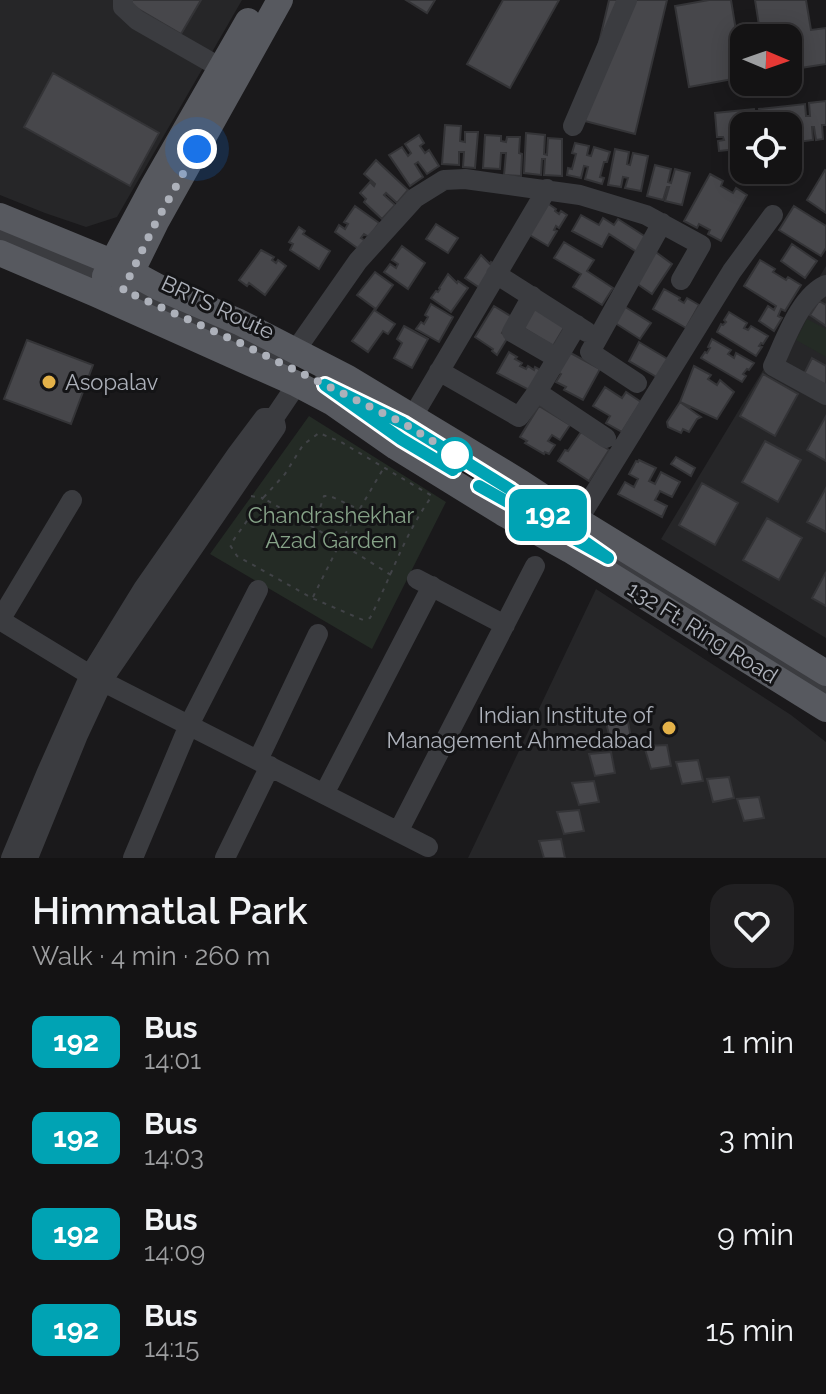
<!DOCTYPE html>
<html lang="en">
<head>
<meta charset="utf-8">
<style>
	:root { --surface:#141314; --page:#212022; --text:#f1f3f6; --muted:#9d9ea0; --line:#333234 }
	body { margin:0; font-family:Raleway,sans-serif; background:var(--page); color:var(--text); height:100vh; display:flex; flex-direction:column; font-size:30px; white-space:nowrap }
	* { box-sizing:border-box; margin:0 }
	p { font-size:26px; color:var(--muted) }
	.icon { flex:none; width:44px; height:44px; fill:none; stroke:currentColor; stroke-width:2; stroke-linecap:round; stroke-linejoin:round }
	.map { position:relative; height:858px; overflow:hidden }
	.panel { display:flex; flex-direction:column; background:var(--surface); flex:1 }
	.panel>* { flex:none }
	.badge { padding:0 16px; border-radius:12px; font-size:28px; line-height:52px }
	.needle { width:52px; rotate:92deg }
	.tools { position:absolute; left:730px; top:24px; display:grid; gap:16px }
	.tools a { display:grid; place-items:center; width:72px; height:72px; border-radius:16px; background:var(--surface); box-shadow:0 4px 20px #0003,0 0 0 2px var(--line); font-size:40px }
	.you { position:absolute; width:40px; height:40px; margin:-20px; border:6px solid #fff; border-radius:50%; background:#1a73e8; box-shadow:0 0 0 12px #1a73e833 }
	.map>.badge { position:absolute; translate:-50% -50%; box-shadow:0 0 0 4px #fff }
	.round { display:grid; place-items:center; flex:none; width:84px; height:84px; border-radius:24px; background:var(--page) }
	.headline { display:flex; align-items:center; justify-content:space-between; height:136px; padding:0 32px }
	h1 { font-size:38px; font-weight:600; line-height:60px }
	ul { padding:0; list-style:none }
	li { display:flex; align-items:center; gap:24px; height:96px; padding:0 32px }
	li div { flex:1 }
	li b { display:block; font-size:30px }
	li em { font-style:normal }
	li .badge { min-width:88px; font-weight:700; text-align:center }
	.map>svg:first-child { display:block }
	.built { fill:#262628 }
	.green { fill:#242b25 }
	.building { fill:#47474b; stroke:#343437; stroke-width:2 }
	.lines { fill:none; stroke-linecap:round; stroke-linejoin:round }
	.path { stroke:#414347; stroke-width:2; stroke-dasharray:4 6; stroke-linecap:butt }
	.minor { stroke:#3b3c40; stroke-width:20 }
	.major { stroke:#57595f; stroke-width:26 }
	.line-casing { stroke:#fff; stroke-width:18 }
	.line { stroke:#00a3b4; stroke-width:12 }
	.walk { stroke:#adb1ba; stroke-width:8; stroke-dasharray:0 14.4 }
	.poi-dot { fill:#e4b249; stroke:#141416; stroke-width:3 }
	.stop-dot { fill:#fff; stroke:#00a3b4; stroke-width:4 }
	.labels { text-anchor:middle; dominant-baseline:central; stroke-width:6; stroke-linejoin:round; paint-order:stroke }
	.street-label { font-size:22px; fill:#adb1ba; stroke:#141416 }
	.poi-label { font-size:22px; fill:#adb1ba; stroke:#141416; text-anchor:start }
	.park-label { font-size:22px; fill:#86a388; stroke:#141416 }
</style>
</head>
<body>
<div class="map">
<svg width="826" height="858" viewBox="0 0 826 858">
	<rect width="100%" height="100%" fill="#1a191b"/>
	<path class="built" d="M0,0h242l-125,217 -31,10 -41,-14 -45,-18z
		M826,266v372l-165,-99z
		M596,589l195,126 35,27v116h-358z"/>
	<path class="green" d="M807,319l19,10v28l-30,-17z
		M309,416l137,86 -74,147 -162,-95z"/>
	<path class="building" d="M129,0h72l-20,34 -53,-31z
		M406,0h29l-8,13z
		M503,0h56l-49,88 -43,-24z
		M609,0h58l-32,134 -54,-14z
		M709,0h22l8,49 5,-1v29l-55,10 -14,-81z
		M755,0h51l5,30 15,-2v36l-38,6v-32h-27z
		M53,73l106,60 -29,53 -106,-59z
		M826,101v24h-4l1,14 -7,1 -2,-13h-2l1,13 -22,3 -3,-17h-44v22h-3l-1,-13h-3l1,14 -19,2 -1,-10 6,-1 -1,-3h-6l-2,-24 39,-4 2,14 8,-1v-5l-4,1 -1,-9 46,-5 1,12h4l-1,-13z
		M445,125l16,1 -1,15 5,1v-10h13l-3,36 -12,-1 1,-15h-5v13l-17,-1z
		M526,133l19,2 -1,19 3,1 1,-17 14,1v37l-18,-1 1,-16h-3l-1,16 -17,-2z
		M419,135l5,8 -4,3 5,7 4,-3 10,16 -12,8 -9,-12 -3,2 8,13 -13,9 -21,-31 13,-8 6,9 3,-3 -6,-9z
		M485,135l16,1v5l5,1 1,-5h13l-1,16 3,1 -1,22 -17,-1 2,-22h-5l-1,16 -17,-1z
		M575,143l14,3 -2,9 4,1 3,-9 16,5 -3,10h-3l-4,15 4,1 -2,6 -17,-5 3,-12 -4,-1 -3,12 -14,-3 1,-7 4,1 4,-15 -4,-1z
		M615,149l14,3 -2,12 3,1 3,-12 15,3 -7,35 -16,-3 3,-10 -5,-1 -2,10 -13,-2z
		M376,160l32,30 -11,13 -11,-10 -2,2 11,10 -13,14 -18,-17 2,-3 -6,-6 10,-11 4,4 1,-2 -11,-10z
		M655,165l16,4 -3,13 3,1 4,-14 15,4 -8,32 -17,-4 4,-14h-2l-4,13 -16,-4z
		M825,170l1,1v42l-19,-13z
		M710,174l13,7 -2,5 12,7 3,-5 11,7 -26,46 -13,-7 2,-4 -11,-6 -2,4 -13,-7z
		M547,203l9,6 -1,2 4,3 2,-3 6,4 -8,13 -3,-2 -2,4 3,1 -9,15 -20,-12z
		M355,206l24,17 -10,14 -5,-3 -3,4 6,4 -7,8 -25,-18 4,-7 6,4 3,-5 -4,-2z
		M794,206l32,20v22l-5,8 -42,-26z
		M581,215l18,10 4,-7 11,7 4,-6 31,20 -9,15 -31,-20 -7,13 -30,-16z
		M436,224l22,14 -10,15 -22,-14z
		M299,227l6,4 -2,3 27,17 -11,18 -29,-19 3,-6 -4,-2z
		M564,242l30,18 -7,11 26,17 -11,17 -29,-18 8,-13 -27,-16z
		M792,244l25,17 -12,17 -24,-17z
		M402,246l23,17 -17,26 -24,-17 6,-8 6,4 2,-4 -6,-4z
		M261,250l13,7 -2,3 4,3 2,-3 8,6 -21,29 -16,-12 -2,3 -8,-6z
		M653,250l19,14 -20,30 -19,-13z
		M481,255l9,9 1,-2 5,3 -16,23 -15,-10z
		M760,260l15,9 -2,3 13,8 2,-3 13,8 -16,26 -4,-2 -3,7 4,2 -8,13 -15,-10 9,-15 6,4 2,-4 -32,-20z
		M375,272l18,13 -17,24 -19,-14z
		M448,274l9,9 1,-2 10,7 -17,24 -20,-14 5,-7 2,1 2,-3 -1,-1z
		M664,289l16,9 -1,2 5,3 3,-5 12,7 -13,23 -33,-19z
		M819,301l7,4v21l-16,-11z
		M431,304l22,13 -14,25 -23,-13 5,-7 3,2 4,-7 -3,-2z
		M622,305l29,18 -11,16 -28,-18z
		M494,306l18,11 -10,16 6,4 -11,18 -5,-4 1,-2 -18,-12z
		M533,307l32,19 -12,20 -31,-19z
		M374,310l21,14 -7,10 -5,-3 -15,21 -16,-11z
		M729,312l18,11 -3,5 4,2 3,-4 17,10 -5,8 -2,-1 -2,3 3,1 -6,9 -39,-24 4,-8 2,1 3,-3 -2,-2z
		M404,326l24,13 -16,29 -18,-10 8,-15 -5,-4z
		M712,339l19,11 -3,4 6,4 2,-5 18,10 -5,7 -2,-1 -4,5 3,2 -4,6 -41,-24 4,-6 2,1 3,-5 -2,-1z
		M27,340l66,25 -22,59 -67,-25z
		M639,342l32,19 -11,18 -31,-18z
		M567,351l33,18 -17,31 -19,-10 2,-3 -10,-5 5,-8 -5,-3z
		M509,352l8,5 -2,2 7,4 -2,3 6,3 2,-3 6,4 1,-3 7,4 -11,20 -34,-18z
		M812,358l14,8v19l-22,-11z
		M694,366l17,9 -3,4 9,6 3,-5 14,12 -17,27 -37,-17z
		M763,374l35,20 -23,42 -35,-20z
		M605,387l17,11 4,-6 15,10 -19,30 -16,-9 4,-7 -17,-10z
		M680,402l21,15 -4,2 -8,13 -6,-3 -2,4 -13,-6 -1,-5z
		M539,406l31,19 -10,15 -8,-5 -4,6 7,4 -6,9 -4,-2 -1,2 -19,-11 2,-2 -7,-4z
		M826,416v45l-19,-11z
		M581,432l28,18 -20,31 -31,-20 7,-11 3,1z
		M765,441l36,19 -23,42 -36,-20z
		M676,457l19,11 -4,8 -20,-12z
		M639,460l17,8 -7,13 6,3 6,-12 19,10 -8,15 -12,-6 -5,9 12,6 -5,11 -44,-23 7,-12 9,5 4,-8 -9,-5 7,-13 2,1z
		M702,483l36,20 -23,42 -36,-20z
		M826,488v44l-19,-10z
		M767,518l35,20 -23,42 -36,-20z
		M826,572v34l-14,-8z
		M628,722l4,21 -20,3 -6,-23z
		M667,745l4,21 -20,3 -7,-23z
		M611,752l4,21 -20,3 -6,-22z
		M698,760l5,21 -21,3 -6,-22z
		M729,777l5,21 -21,4 -6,-23z
		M594,781l5,21 -20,3 -7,-22z
		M759,797l5,21 -20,3 -7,-22z
		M579,810l5,21 -20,3 -7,-22z
		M561,839l4,19h-21l-5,-17z"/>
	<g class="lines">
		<path class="path" d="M251,496l12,2 -33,47 7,11 75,42 51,22 7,-2c21,-41 35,-85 62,-122l-91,-54 -22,-9 -16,12 -18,29 -22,24 77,45 51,32
			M314,526l10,-30h6l28,13
			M313,597l27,-54 43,-74"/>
		<path class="minor" d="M123,0v7l14,13 84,48
			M573,126l54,-126
			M0,239c97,38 193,80 286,127
			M496,274l91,58
			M826,285c-26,11 -41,56 -53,81l53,29
			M532,296l-20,36 45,26
			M295,351l63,-90 57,-63 29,-18 21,-1 115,16 66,20 55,30 -20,35
			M439,371l80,46 18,-25 40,-67
			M637,383l-47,-31 72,-129
			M322,384l79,38
			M537,392l69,46
			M413,416l134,-227
			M72,500l-72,120 90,55 338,172
			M530,503l78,55
			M578,520l154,-249 41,-56
			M597,552l229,142
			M417,579l88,46
			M258,760l60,-126
			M324,794l108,-208
			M398,832l137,-266
			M11,858l35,-84 44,-99 53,-86 94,-135 27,-36h10
			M28,858l50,-123 28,-60 170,-248 -2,-9 23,-34
			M133,858l56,-133 69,-135
			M225,858l45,-92"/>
		<path class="major" d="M0,216l112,46 48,26 79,34 109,56 172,104 64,42 242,149
			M0,253l96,41 201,90 36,19 63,44 107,66 67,37 256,159
			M105,276l47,-88 96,-167
			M125,285l31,-63 124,-222"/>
	</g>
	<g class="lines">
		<g class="line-casing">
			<path id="line" d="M453,470l-52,-31 -76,-54 78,38 108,67 97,68 -129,-72"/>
		</g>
		<use href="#line" class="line"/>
		<path class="walk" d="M197,149l-41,73 -33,68 117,53 163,80 54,33 -2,-1"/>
	</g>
	<g class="poi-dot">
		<circle cx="49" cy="382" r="8"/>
		<circle cx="669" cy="728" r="8"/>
	</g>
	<circle class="stop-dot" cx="455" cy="455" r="16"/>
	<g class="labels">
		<g class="street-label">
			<text transform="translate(218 307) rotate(25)">BRTS Route</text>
			<text transform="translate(703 632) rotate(32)">132 Ft. Ring Road</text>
		</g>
		<g class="poi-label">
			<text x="65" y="382">Asopalav</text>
			<text x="653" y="715" text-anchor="end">Indian Institute of<tspan x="653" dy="25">Management Ahmedabad</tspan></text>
		</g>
		<g class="park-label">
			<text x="331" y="515">Chandrashekhar<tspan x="331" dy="25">Azad Garden</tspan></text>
		</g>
	</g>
</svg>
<div class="tools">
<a><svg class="needle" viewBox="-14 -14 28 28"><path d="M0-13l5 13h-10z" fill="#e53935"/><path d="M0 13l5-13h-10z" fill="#9d9ea0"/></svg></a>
<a><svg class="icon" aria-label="locate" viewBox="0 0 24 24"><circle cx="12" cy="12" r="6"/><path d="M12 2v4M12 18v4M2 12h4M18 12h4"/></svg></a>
</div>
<div class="you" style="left:197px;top:149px"></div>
<b class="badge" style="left:548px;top:515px;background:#00a3b4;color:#fff">192</b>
</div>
<section class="panel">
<div class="headline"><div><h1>Himmatlal Park</h1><p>Walk · 4 min · 260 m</p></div><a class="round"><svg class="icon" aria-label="heart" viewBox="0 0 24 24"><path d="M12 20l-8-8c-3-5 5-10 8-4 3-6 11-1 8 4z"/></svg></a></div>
<ul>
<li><span class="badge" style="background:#00a3b4;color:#fff">192</span><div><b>Bus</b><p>14:01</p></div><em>1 min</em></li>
<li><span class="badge" style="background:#00a3b4;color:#fff">192</span><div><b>Bus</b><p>14:03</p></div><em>3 min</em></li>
<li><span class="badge" style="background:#00a3b4;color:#fff">192</span><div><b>Bus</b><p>14:09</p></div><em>9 min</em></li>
<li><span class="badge" style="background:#00a3b4;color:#fff">192</span><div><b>Bus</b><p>14:15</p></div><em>15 min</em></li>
</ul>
</section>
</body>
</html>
